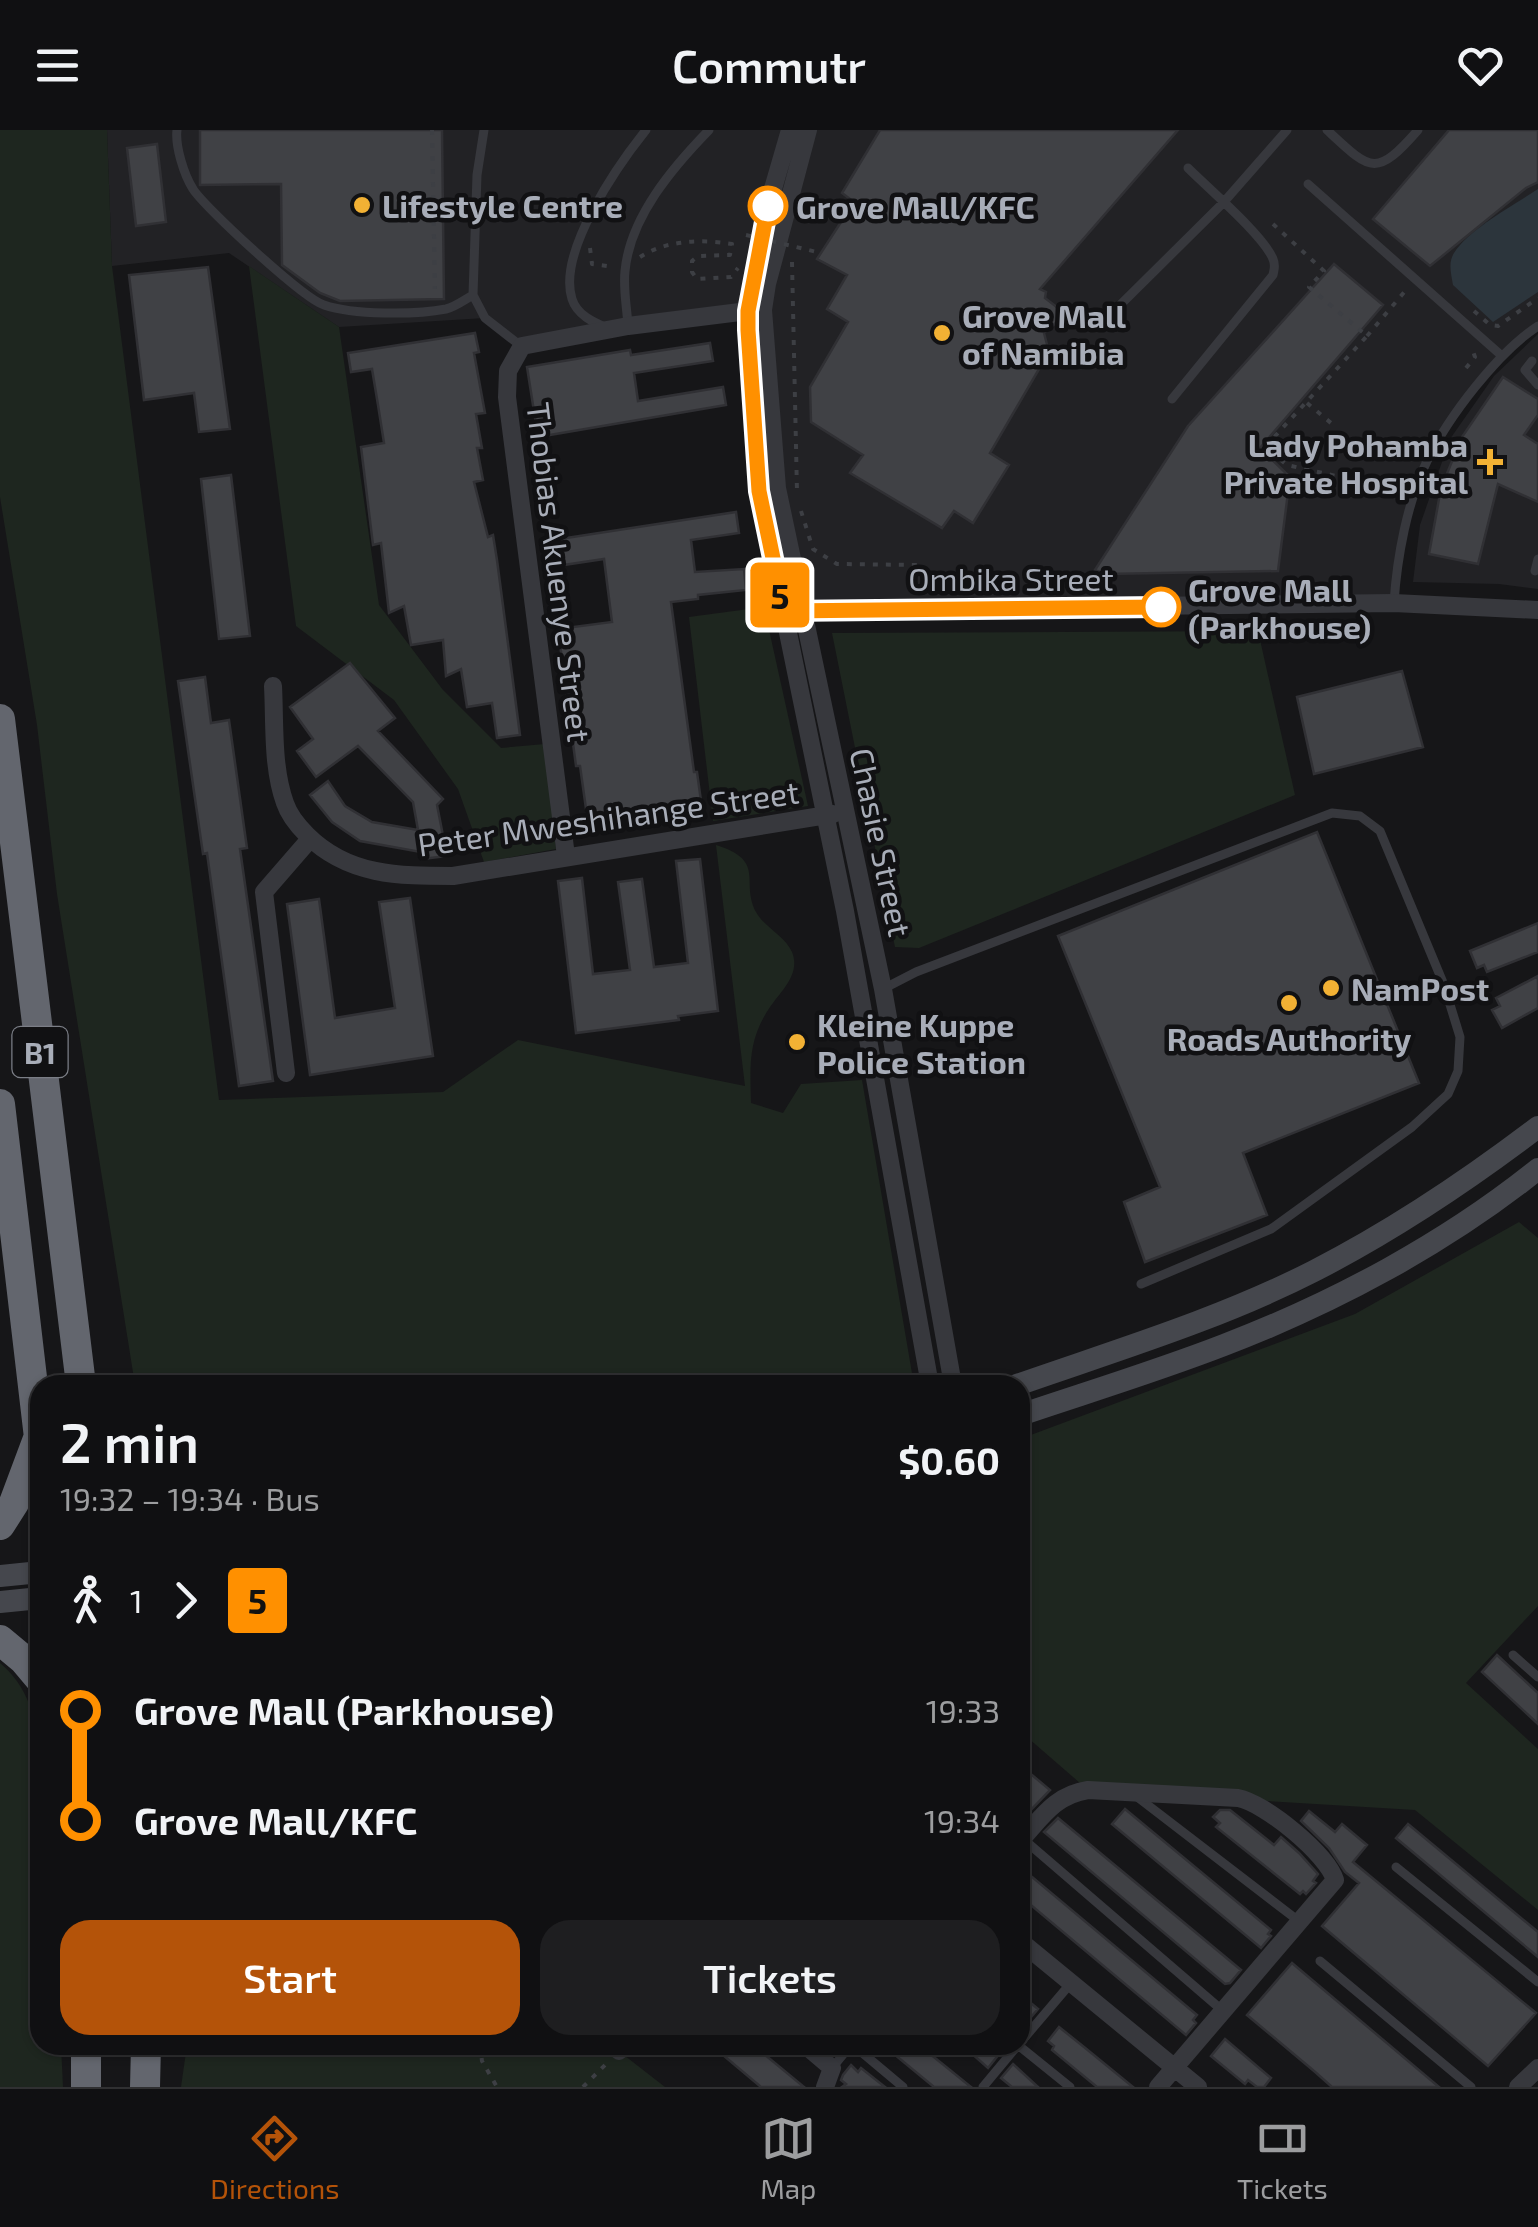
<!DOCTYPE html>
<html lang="en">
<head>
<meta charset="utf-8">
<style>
	:root { --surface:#101012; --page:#1e1e20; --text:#f1f3f6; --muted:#9c9d9f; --line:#303032; --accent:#b45309 }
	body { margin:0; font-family:"Exo 2",sans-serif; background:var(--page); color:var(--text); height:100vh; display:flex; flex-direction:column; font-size:38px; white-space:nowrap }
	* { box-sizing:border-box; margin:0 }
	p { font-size:32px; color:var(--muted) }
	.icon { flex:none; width:55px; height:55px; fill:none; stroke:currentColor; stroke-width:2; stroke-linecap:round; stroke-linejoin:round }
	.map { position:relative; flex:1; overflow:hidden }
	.details { position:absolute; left:30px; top:1245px; width:1000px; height:680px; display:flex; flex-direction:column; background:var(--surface); border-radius:30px; box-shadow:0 2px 8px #0004,0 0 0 2px var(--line) }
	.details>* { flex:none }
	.badge { padding:0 20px; border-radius:8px; font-size:35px; line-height:65px }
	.map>.badge { position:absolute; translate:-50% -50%; box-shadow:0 0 0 5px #fff }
	.legs { display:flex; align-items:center; gap:15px; height:110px; padding:0 30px; font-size:32px }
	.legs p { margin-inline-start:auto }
	.headline { display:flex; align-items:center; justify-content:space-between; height:170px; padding:0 30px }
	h1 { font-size:55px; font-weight:600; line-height:75px }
	.primary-button { display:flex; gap:20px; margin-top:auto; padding:20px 30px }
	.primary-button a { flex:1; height:115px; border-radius:30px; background:var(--accent); color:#fff; font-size:40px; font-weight:600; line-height:115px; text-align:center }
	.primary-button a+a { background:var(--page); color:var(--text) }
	ul { padding:0 30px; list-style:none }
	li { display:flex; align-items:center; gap:35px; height:110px; font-size:38px }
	li i { display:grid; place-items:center; width:15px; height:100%; margin:0 12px; background:currentColor }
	li i::after { content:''; width:25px; height:25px; margin:-12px; border:8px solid; border-radius:50%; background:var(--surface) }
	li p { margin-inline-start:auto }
	li:first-child i { background:linear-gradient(#0000 50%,currentColor 0) }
	li:last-child i { background:linear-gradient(currentColor 50%,#0000 0) }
	header { display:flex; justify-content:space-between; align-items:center; height:130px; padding:0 30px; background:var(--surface); font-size:45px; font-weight:600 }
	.dock { display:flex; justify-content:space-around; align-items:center; height:140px; border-top:2px solid var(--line); background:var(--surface); font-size:28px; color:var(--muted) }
	.dock a { display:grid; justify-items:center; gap:5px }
	.dock .active { color:var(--accent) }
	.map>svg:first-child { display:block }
	.built { fill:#222225 }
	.green { fill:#1e261f }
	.water { fill:#2c353c }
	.building { fill:#404145; stroke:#303034; stroke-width:2.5 }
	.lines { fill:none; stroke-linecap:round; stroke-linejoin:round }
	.path { stroke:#3d3f44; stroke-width:4; stroke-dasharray:5 8; stroke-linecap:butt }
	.lane { stroke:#37383d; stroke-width:9 }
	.street { stroke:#37383d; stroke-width:18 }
	.secondary { stroke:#45474d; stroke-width:22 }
	.highway { stroke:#63666e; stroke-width:30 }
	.path-bridge { stroke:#3d3f44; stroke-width:4; stroke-dasharray:5 8; stroke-linecap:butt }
	.line-1-casing { stroke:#fff; stroke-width:22 }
	.line-1 { stroke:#ff9000; stroke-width:15 }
	.poi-dot { fill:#f2b134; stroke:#111113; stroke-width:4 }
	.stop-1-dot { fill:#fff; stroke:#ff9000; stroke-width:5 }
	.labels { text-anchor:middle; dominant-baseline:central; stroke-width:9; stroke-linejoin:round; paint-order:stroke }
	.shield { fill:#111113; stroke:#7b7e86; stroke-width:2.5 }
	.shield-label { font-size:30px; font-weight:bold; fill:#a8adb8 }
	.poi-label { font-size:32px; font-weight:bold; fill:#a8adb8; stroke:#111113; text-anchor:start }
	.stop-label { font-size:32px; font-weight:bold; fill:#a8adb8; stroke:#111113; text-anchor:start }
	.street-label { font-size:32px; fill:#a8adb8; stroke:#111113 }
</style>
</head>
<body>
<header><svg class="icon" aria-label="menu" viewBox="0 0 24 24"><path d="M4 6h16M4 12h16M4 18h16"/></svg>Commutr<svg class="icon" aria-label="heart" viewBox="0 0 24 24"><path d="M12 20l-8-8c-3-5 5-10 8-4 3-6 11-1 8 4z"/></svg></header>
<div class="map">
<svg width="1538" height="1957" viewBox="0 0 1538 1957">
	<rect width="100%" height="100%" fill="#161618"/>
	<path class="built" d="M107,0h1431v196l-36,30 -75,103 -20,63 -13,81 -592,6 -25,-121 -14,-178 -241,36 -37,-28 -146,9 -110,-74 -117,13z
		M1538,204v255l-39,-5 -86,-2 7,-57 30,-86 44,-63z"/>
	<path class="green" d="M0,0h107l5,136 107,834 224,-8 75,-52 227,46 -29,-241c51,16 24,36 40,67 8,15 29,24 36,40 9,22 -11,39 -22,55 -22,33 -20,57 -19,96l32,10 18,-29 61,-4 52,305h-779l-78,-491 -20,-169 -37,-228z
		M249,136l90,61 40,278 64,85 58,58 44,-4 11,105 -72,13 -26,-73 -64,-89 -98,-74z
		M764,477l44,199 -95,15 -24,-204z
		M1258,501l37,164 -376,153 -24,-1 -63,-314z
		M1519,1092l19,16v368l-72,77 72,66v161l-123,-100 -327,-20 -68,-59v-98l4,-37 -4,-40v-117l335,-125z
		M0,1533c25,21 32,45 40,77v305h21l2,42h-63z
		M187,1915h438l-5,7 45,35h-484z"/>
	<path class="water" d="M1538,59v103l-45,30 -40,-37c-2,-11 -5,-23 1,-32 15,-24 60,-48 84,-64z"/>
	<path class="building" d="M200,0h242l2,169 -104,2 -20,-8 -38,-28 -1,-81 -81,1z
		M880,0h298l-138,159 6,3 -1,6 13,10 -1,14 -13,11 5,19 -59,101 19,12 -36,58 -19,-12 -12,17 -92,-55 13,-18 -52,-33 -1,-35 38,-65 -21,-13 20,-34 -30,-16 37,-57 -12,-9z
		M1449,0h89v52l-12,6 -96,78 -57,-47z
		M157,14l9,78 -30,4 -9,-78z
		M1334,134l49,41 -123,143 30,29 -12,94 -173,3 -10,-4 93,-144z
		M208,137l22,162 -31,3 -5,-39 -50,7 -15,-125z
		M475,203l4,19 -5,1 11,60 -9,1 6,34h-5l6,32 -9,2 14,55 5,-2 4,25 23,175 -23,3 -5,-35 -25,4 -6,-38 -15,7 -3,-36 -32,5 -7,-39 -15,7 -8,-70 -8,2 -12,-98 23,-4 -6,-38 -6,-36 -21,3 -3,-19z
		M710,213l3,18 -79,12 4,28 85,-14 3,18 -188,32 -11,-70 103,-17 1,5z
		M1503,247l35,22v16l-14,20 14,9v58l-40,-18 -20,80 -49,-10 12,-66 21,-51z
		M231,345l19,161 -31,3 -18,-160z
		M736,382l3,21 -48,7 4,32 49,-3 2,21 -48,5v4l-27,3 23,170h3l5,36 -114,15 -8,-57h-4l-18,-137 54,-7 -8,-63 -47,7 -4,-26z
		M350,533l45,55 -17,13 65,68 -6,6 10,51 -25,3 -1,-7 -61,-11 -28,-19 -22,-27 18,-14 17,25 27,16 46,8 -5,-28 -55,-56 -42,31 -19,-26 16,-12 -23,-32z
		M1402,541l21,76 -109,27 -17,-77z
		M205,547l6,46 18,-3 18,128 -7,1 33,232 -34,5 -32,-233 -4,1 -25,-173z
		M1317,702l102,251 -176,70 24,62 -122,47 -21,-60 36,-15 -102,-251z
		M700,729l18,152 -40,5 1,4 -103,13 -18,-152 24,-3 11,96 37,-4 -12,-88 24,-3 12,88 34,-4 -12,-102z
		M410,768l23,158 -123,19 -23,-171 32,-5 16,119 60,-10 -16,-106z
		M1538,793v29l-51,20 -3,-7 -7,3 -7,-17z
		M1538,846v32l-36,20 -10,-18 8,-4 -4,-8z
		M1497,1525l41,38v31l-56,-52z
		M1032,1645l18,15 -25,26 -5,-4v-22z
		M1125,1679l146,121 -3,4 3,2 -10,12 -149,-124z
		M1220,1680h10l44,35 7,-8 18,16 19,21 -5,7 3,2 -10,11 -3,-3 -3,3 -84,-67 4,-4 -7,-6z
		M1309,1681l26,21 7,-8 25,21 -14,17 183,151 -48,53 -166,-140 37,-43 -14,-11 -16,-24 -28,-27z
		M1058,1688l183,152 -11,13 -5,1 -181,-152z
		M1408,1694l130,108v25l-142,-119z
		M1020,1744l7,5 4,-3 166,139 -4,5 3,3 -10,12 -166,-139z
		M1292,1833l32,27 115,97h-107l-18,-16 -67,-56z
		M1020,1864l18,15 -18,21z
		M1059,1897l25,20 49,40h-36l-45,-37 2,-4 -6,-5z
		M1225,1909l46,39 -7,9h-7l-9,-7 -3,4 -34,-28z
		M711,1915h42l51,42h-43z
		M883,1915h36l52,42h-37z
		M962,1915h38l-4,5 4,3 -12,15z
		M1013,1934l25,23h-26l-11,-9z
		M851,1935l7,7 3,-4 24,19h-43l4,-3 -5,-4 2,-5z"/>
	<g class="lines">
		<path class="path" d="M432,0l3,159
			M1273,94l51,47 -15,16 58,49 -102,111 22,18 58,13
			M590,118l2,16 22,3
			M640,127c26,-17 62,-18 92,-13l-2,11 -32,1 -6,5v11l5,7 34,-2 7,-9
			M792,132l5,230
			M1474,181l16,14 8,1 40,-28
			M1367,206l39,-46
			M1466,238l9,-11 -4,-11
			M1307,273l24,20
			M801,381l12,38 24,15 82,1
			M480,1915l2,16 15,26
			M583,1957l25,-25"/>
		<path class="lane" d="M177,0c-2,16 7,45 16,59 11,18 111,110 131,116 29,10 91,10 122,4 9,-2 18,-9 27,-14
			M484,0l-7,45 -4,120 12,23 36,28
			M1327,0c44,41 49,48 91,0
			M1308,54l194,172
			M1104,191l119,-118 64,-73
			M628,196c-1,-18 -5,-37 -3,-55 5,-54 48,-104 84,-141
			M607,198c-14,-6 -30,-13 -35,-29 -15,-47 46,-134 74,-169
			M1532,231l-7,9 13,15
			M1172,269l101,-124c1,-6 3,-9 0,-16 -9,-23 -65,-71 -85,-91
			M1535,441l3,-12
			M1394,473c3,-46 13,-100 33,-142 21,-44 71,-109 111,-135
			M883,859l33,-17 416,-159 28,3 20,15 64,154 16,52 -2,34 -10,23 -36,33 -141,102 -130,55
			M1513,1525l25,22
			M1136,1666l164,126
			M1022,1708l201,173
			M1396,1737l142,115
			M1320,1831l151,126
			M1020,1913l51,-60
			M853,1915l50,42
			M832,1938l19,-23
			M983,1957l35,-42 52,42"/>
		<path class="street" d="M790,0l-22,76 -20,105 11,180 86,420 85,474
			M808,0l-41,154 -4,26 14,178 106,501 70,396
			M794,480l600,-7 144,7
			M273,556c2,38 -1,81 12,117 4,12 13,23 22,32 41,41 92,41 146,41l380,-62
			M566,726l-59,-459 1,-26 14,-25 106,-20 128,-16
			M286,943l-22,-181 46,-53
			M1020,1711c22,-24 35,-46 68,-51l150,8c27,5 89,56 97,82l-177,207
			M1020,1811l178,146
			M805,1915l27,23 -7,19
			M619,1921l6,-6
			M1518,1957l20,-19"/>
		<path class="secondary" d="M1017,1255c100,-35 203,-66 297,-114 80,-41 153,-90 224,-144
			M1020,1285c68,-23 137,-44 204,-70 110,-42 222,-102 314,-176
			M0,1446l40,-4
			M0,1472l40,-4"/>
		<path class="highway" d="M0,589l81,666
			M0,974l40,342
			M0,1395l14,-22 25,-67
			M0,1510l24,20 16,19
			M86,1957v-42
			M145,1957l1,-42"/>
		<path class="path-bridge" d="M746,105l75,18"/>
	</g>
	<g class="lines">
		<g class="line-1-casing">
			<path id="line-1" d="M768,76l-20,105v19l11,161 25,120 377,-4"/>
		</g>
		<use href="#line-1" class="line-1"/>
	</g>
	<g class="poi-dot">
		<circle cx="362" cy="75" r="10"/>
		<circle cx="942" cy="203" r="10"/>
		<path d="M1485 317h10v10h10v10h-10v10h-10v-10h-10v-10h10z"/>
		<circle cx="1331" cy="858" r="10"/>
		<circle cx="1289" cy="873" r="10"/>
		<circle cx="797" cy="912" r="10"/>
	</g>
	<g class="stop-1-dot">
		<circle cx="768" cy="76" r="18"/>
		<circle cx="1161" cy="477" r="18"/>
	</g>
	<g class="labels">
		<rect class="shield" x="12.5" y="897" width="55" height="50" rx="8"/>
		<g class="shield-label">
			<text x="40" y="922">B1</text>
		</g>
		<g class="poi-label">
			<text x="382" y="75">Lifestyle Centre</text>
			<text x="962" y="185">Grove Mall<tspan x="962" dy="37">of Namibia</tspan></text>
			<text x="1468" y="314" text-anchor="end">Lady Pohamba<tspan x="1468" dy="37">Private Hospital</tspan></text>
			<text x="1351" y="858">NamPost</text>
			<text x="817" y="894">Kleine Kuppe<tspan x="817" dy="37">Police Station</tspan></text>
			<text x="1289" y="908" text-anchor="middle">Roads Authority</text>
		</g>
		<g class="stop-label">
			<text x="796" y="76">Grove Mall/KFC</text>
			<text x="1188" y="459">Grove Mall<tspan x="1188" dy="37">(Parkhouse)</tspan></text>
		</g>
		<g class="street-label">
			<text transform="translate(560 442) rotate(83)">Thobias Akuenye Street</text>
			<text x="1011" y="448">Ombika Street</text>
			<text transform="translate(608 687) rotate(-8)">Peter Mweshihange Street</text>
			<text transform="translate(882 712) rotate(78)">Chasie Street</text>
		</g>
	</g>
</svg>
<b class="badge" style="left:780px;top:465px;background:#ff9000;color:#111">5</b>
<section class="details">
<div class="headline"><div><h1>2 min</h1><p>19:32 – 19:34 · Bus</p></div><b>$0.60</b></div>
<div class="legs"><svg class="icon" aria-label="walk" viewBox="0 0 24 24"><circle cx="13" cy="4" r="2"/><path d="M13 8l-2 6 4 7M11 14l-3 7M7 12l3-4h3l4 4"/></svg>1<svg class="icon" aria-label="forward" viewBox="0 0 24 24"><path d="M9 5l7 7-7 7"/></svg><b class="badge" style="background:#ff9000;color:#111">5</b></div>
<ul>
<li><i style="color:#ff9000"></i><b>Grove Mall (Parkhouse)</b><p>19:33</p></li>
<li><i style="color:#ff9000"></i><b>Grove Mall/KFC</b><p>19:34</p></li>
</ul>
<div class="primary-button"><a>Start</a><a>Tickets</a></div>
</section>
</div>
<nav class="dock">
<a class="active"><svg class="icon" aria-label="directions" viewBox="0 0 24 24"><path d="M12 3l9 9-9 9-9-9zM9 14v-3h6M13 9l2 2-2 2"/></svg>Directions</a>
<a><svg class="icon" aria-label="map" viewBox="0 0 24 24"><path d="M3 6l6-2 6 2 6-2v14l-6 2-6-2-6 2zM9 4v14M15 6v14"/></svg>Map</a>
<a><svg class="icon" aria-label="tickets" viewBox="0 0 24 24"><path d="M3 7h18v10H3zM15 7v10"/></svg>Tickets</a>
</nav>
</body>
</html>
